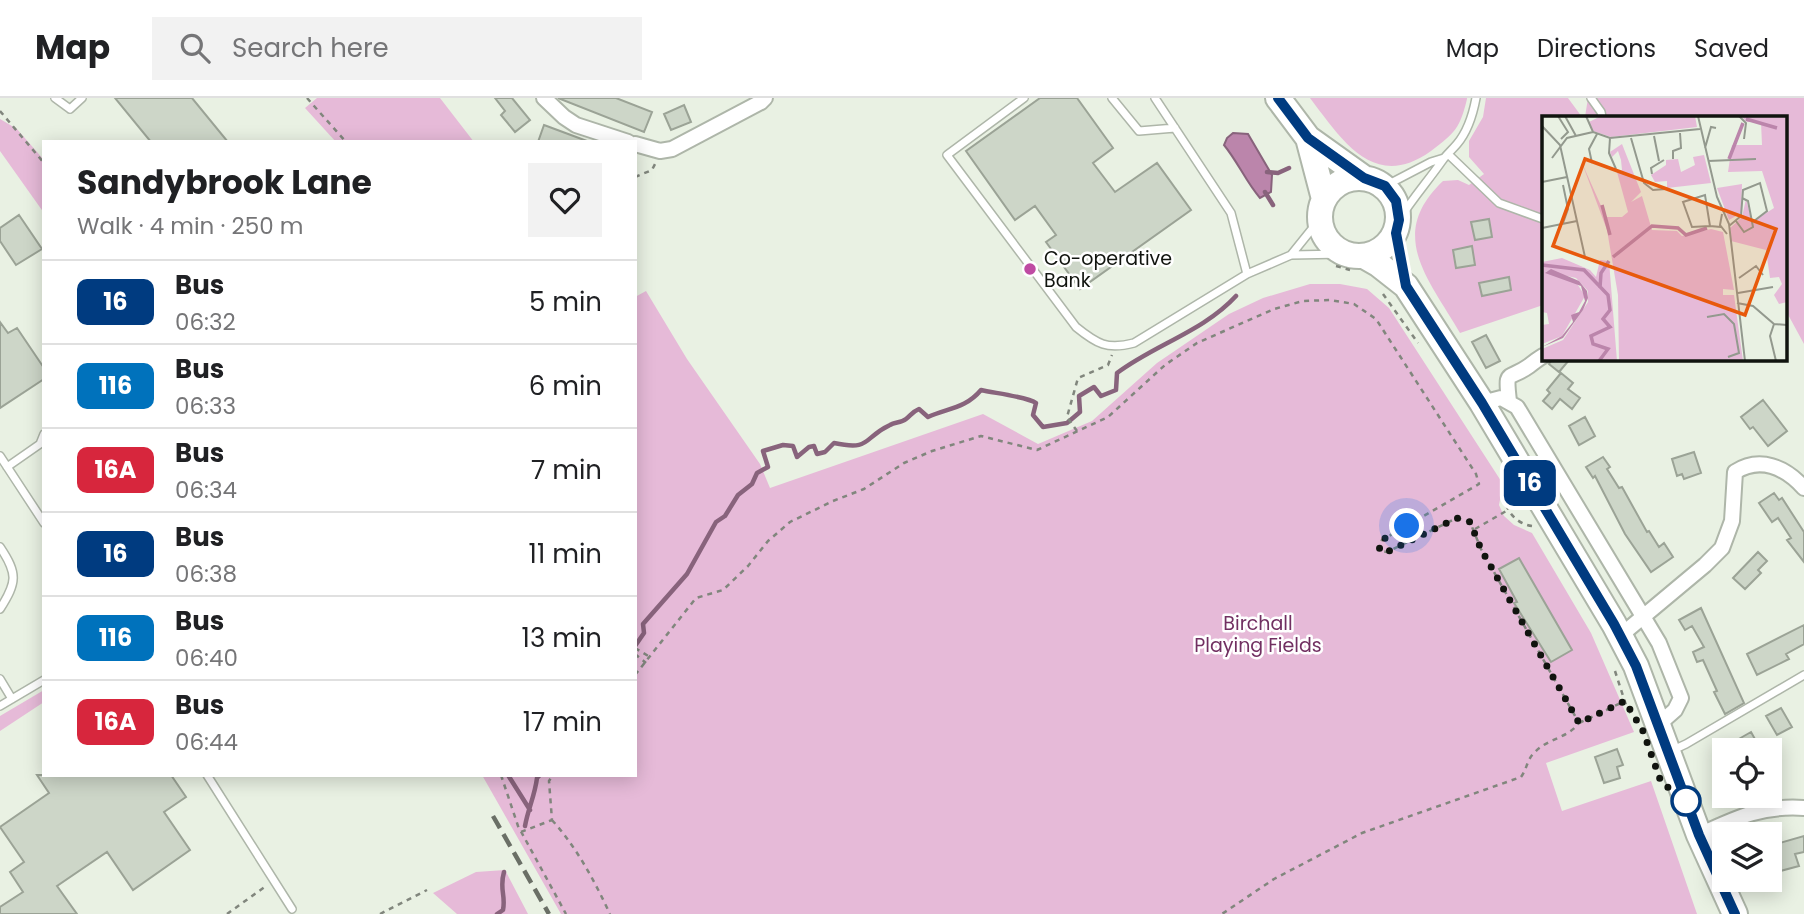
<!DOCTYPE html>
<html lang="en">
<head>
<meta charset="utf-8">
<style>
	:root { --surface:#fff; --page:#f2f2f2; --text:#202124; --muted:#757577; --line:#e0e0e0 }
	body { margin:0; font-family:Poppins,sans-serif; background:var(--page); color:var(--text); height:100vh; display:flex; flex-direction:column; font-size:26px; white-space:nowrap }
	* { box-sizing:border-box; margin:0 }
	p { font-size:23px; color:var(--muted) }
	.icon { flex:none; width:38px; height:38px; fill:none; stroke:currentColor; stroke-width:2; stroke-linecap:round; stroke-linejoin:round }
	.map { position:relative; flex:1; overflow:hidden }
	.sheet { position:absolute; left:42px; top:42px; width:595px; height:637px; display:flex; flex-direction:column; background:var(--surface); border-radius:0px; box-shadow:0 4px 18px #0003 }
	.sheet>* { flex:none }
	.badge { padding:0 14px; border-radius:10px; font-size:24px; line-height:46px }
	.fabs { position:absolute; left:1712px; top:640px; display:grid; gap:14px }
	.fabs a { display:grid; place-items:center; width:70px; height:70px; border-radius:0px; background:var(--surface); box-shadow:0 4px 18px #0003; font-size:35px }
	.you { position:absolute; width:35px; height:35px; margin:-18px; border:5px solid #fff; border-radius:50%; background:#1a73e8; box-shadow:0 0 0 10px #1a73e833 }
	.map>.badge { position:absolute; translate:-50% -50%; box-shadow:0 0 0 4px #fff }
	.round { display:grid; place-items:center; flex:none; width:74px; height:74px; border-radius:0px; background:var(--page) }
	.headline { display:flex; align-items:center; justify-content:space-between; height:119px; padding:0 35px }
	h1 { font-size:33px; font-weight:700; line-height:52px }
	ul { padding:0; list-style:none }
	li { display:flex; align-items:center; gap:21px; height:84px; padding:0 35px; border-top:2px solid var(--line) }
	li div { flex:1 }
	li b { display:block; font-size:26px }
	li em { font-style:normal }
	li .badge { min-width:77px; font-weight:700; text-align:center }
	header { display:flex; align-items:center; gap:42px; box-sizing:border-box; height:98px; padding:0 35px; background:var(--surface); border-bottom:2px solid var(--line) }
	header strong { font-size:33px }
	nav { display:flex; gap:38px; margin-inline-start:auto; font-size:24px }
	.search { width:490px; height:63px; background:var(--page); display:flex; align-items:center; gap:18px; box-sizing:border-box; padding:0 24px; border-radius:0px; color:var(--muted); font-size:26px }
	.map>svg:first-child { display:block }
	.green { fill:#e6bad8 }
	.water { fill:#bb85ab; stroke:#88637c; stroke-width:2 }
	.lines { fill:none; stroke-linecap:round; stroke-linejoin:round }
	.stream { stroke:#88637c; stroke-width:4.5 }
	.building { fill:#cdd6c8; stroke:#9ba396; stroke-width:2 }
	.lane-casing { stroke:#aeb6a9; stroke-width:10 }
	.street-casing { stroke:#aeb6a9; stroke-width:18 }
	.highway-casing { stroke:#aeb6a9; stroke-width:28 }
	.path { stroke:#81867d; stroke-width:2.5; stroke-dasharray:5 5; stroke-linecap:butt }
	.lane { stroke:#fff; stroke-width:7 }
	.street { stroke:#fff; stroke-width:14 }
	.highway { stroke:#fff; stroke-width:24 }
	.rail { stroke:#6a6f66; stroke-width:4.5; stroke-dasharray:14 7; stroke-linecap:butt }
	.line-casing { stroke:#fff; stroke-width:16 }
	.line { stroke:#003b80; stroke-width:10 }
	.walk { stroke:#11140f; stroke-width:7; stroke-dasharray:0 12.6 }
	.poi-dot { fill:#bf4ba3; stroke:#fff; stroke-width:2.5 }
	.stop-dot { fill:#fff; stroke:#003b80; stroke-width:3.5 }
	.labels { text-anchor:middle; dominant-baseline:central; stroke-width:5; stroke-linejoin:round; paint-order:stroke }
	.poi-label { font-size:19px; fill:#11140f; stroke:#fff; text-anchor:start }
	.park-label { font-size:19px; fill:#712f61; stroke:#fff }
	.inset-river { fill:none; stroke:#bb85ab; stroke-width:3.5 }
	.inset-road { fill:none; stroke:#93998e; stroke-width:2 }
	.view { fill:#e8590c; fill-opacity:0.15; stroke:#e8590c; stroke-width:3.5 }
	.inset-edge { fill:none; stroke:#11140f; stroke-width:3.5 }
</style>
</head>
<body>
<header>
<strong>Map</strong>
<div class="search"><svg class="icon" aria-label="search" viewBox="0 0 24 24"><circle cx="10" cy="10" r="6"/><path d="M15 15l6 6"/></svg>Search here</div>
<nav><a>Map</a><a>Directions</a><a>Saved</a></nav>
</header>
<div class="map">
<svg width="1804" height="816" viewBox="0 0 1804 816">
	<rect width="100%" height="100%" fill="#e9f1e3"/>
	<path class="green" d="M317,0h123l34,44h-138l-31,-34z
		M1310,0h157v1c-7,29 -12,34 -36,52 -57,41 -89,-11 -121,-53z
		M1486,0h82l14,19h-39v188l-83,28c-31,-54 -74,-98 -17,-152l15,-1 11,5 15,-11 -15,-17v-16l14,-24z
		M1588,0h216v246l-19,-35v-192h-200z
		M0,21l17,10 27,31v53l-44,-62z
		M1310,186h30l27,5 22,19 114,176 -4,21 5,11 10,9 18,8 59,100 43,99 -88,31 16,48 89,-30 46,133h-1136l-79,-139h153v-478l11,-6 41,68 73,105 10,24 213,-74 55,30 54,-23 65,-58 72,-49 34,-16z
		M44,592v12l-44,29v-15z
		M505,772l23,44h-71l-24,-21 43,-21z"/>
	<path class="water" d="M1233,35l15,1 24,41 -1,17 -11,6c-14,-16 -22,-36 -36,-53l3,-7z"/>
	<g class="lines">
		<path class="stream" d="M1267,74l11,1 11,-5
			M1265,94l8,13
			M635,548l9,-13 -1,-9 44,-50 29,-52 9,-6 13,-21 14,-11 5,-11 11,-6 -5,-16 20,-6 10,1 4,11 12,-10 5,-1 3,8 8,-2 9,-9c38,8 28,-5 56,-18 5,-3 11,-2 16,-6 5,-4 6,-7 13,-10l9,8c21,-9 38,-9 53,-27 13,3 47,7 55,13l-3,12 10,12 24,-4 13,-11 -1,-16 15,-9 7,9 15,-6 1,-17c37,-28 87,-42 119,-77
			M508,677l22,35
			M525,728c3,-17 10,-31 12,-48l3,-3
			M497,816l6,-4c3,-15 -4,-21 1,-38"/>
	</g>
	<path class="building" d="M115,0h77l36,44h-77z
		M495,0h17l18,22 -15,12 -14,-17 4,-4z
		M558,0h58l36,14 -8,20z
		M1040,0h37l36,50 -20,15 22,29 42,-29 34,47 -111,79 -34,-47 10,-7 -21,-29 -20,14 -49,-69z
		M684,7l7,17 -20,8 -7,-16z
		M544,27l43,16v1h-49z
		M19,117l23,34 -26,16 -16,-24v-13z
		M1489,121l3,18 -17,3 -4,-18z
		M1472,148l3,19 -19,3 -3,-18z
		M1509,179l2,13 -29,6 -3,-13z
		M0,224l8,11 9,-5 27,40v11l-44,29z
		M1486,237l14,26 -14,7 -14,-26z
		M1552,261h18l-11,13 -10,-8z
		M1561,275l12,10 -5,6 12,9 -8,11 -12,-10 -8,10 -9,-8 7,-8 -3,-3z
		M1763,302l24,31 -19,15 -15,-19 -3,2 -9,-12z
		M1585,319l10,19 -16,9 -10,-19z
		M1694,354l7,21 -17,6 -2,-5 -5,2 -5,-17z
		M1603,359l7,10 -3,2 12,19 3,-1 25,45 2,-1 10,16 5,-4 9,14 -22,15 -26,-38 -30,-58 -2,2 -7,-11z
		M1774,395l5,7 3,-2 22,34v30l-17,-22 4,-2 -13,-20 -6,4 -13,-19z
		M1758,454l9,9 -9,9 3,3 -16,16 -12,-11z
		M1519,460l53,92 -21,12 -37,-59 3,-1 -18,-33z
		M1701,510l43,95 -19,11 -11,-22 3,-1 -14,-31 -6,2 -4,-10 11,-5 -12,-21 -7,4 -6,-10z
		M1804,527v19l-18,10 3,5 -32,16 -10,-21z
		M1781,610l11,19 -15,8 -11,-19z
		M1751,634l5,9 6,10h-18l-7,-11z
		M1617,651l6,16 -6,2 3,11 -16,5 -9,-26z
		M37,677h134l15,22 -22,15 26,38 -57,40 -26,-38 -50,34 20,28h-77v-7l23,-15 -13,-20 14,-10 -24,-35 49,-34z
		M1804,738v16l-9,2 4,12 -30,8v-28z"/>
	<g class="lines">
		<g class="lane-casing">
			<path id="lane" d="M55,0l15,11
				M1024,0l-77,57 129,172c21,17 31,23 58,16l113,-69
				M1112,0l27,33 36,-3
				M1155,0l76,115 16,61 44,-19 53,-1
				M1591,0l10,14 1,5
				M70,11l12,-11
				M1448,56l51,49 44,16
				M1385,88l46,-24 13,-4
				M1399,122c13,-21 29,-39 43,-59 4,-6 10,-11 15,-17 11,-13 16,-30 19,-46
				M1291,157l29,-36
				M0,358l44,67
				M7,369l33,-23 4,-10
				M0,449c18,27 17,35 0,62
				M0,581l12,20
				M0,608l44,-26
				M1673,652l13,-6 118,-69
				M207,677l85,134"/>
		</g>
		<g class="street-casing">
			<path id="street" d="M544,0l20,19 12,8 52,17
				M635,46l25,7 12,-2 89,-47 4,-4
				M1509,303c-4,-33 -1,-20 20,-35 5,-4 9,-7 14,-10
				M1482,305l19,-5 16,9 142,236 22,55 -6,12 -17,15
				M1620,538l85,-71 17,-17 10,-27 3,-49c25,-16 50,-5 69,16
				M1699,737c37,-17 63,-30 105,-27"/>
		</g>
		<g class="highway-casing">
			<path id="highway" d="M1278,0l30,40 56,40
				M1308,40l16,61
				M1320 119a39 39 0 1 1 78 0a39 39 0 1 1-78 0Z
				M1364,158l14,8 28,22 76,117 132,221 22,42 63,169 36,79"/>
		</g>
		<path class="path" d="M307,0l39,44
			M0,13l44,52
			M635,79l17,-7 3,-6
			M1336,168l14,4
			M1383,196l35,49
			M1077,333l-10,-14 11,-39 30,-13 4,-10
			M1510,389l-6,9c2,16 13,28 28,30
			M1475,431l33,-19
			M635,550l15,9
			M635,556l11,9
			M1615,573l12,37 6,9
			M635,577l61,-77 27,-8 25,-24 20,-25 22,-19 43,-21 31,-12 40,-26 28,-12 49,-15 56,14 71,-33 57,-52 32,-22 77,-34 29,-8 27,-1 24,4 22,15 100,155 3,10 -97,56 -3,5 1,6 7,1 70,-34 13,4 11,27 98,174c-11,15 -32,16 -44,29 -8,7 -8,17 -14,25l-159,56 -88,46 -52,35
			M1579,625l46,-22
			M501,677l17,51 48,88
			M552,722c25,28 42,60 58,94
			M521,734l31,-12 -3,-39 4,-6
			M227,816l39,-28
			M380,816l47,-24"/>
		<use href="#lane" class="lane"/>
		<use href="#street" class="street"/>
		<use href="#highway" class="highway"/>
		<path class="rail" d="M493,718l56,98"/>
	</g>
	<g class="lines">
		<g class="line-casing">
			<path id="line" d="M1278,0l30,40 56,40 21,8 11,15 3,19 -3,13 10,53 76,117 132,221 22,42 63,169 36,79"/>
		</g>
		<use href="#line" class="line"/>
		<path class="walk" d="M1407,428l-25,14 -3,5 1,6 7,1 70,-34 13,4 11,27 98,174 46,-22 18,30 18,51 25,19"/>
	</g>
	<circle class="poi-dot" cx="1030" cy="171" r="7"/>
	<circle class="stop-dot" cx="1686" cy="703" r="14"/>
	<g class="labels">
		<g class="poi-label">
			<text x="1044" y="160">Co-operative<tspan x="1044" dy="22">Bank</tspan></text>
		</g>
		<g class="park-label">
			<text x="1258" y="525">Birchall<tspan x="1258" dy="22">Playing Fields</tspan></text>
		</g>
	</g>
	<g transform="translate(1542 18)">
		<rect width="245" height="245" fill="#e9f1e3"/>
		<path d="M59,0h94l2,11 -86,10 -18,-6 -4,-9zM199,0h46v186l-8,2 -5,-9 8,-11 -3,-7 -9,1 -4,-28 -35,-9 -1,-13 12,-11 4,-18 6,23 22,-14 -12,-37 -34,1 4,-27h30l-1,-23h-14zM80,28l19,48 -10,10 11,-6 10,34 25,1 5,5 29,-7 12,3 11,58 -11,-1v6h11l9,66h-124l-1,-66 -11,-65 -25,-67 24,54h16l6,-5 -11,-40 5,-2 -1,-10 -3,-9 -6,6 -2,-5zM162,39l7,28 -44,5v-7l-12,1 -4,-7 15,-10v-5l12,-1 3,13 14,-7 -2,-8zM200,68l-1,29 -12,7 -12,-32zM20,142l28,12 6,7 4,-17 9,1 8,100h-75v-12l21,-9 25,-38v-11l-12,-13 -31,-7 31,11 9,14 -23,40 -20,8v-19l7,-1 -2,-11 -5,-1v-50z" fill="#e6bad8"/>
		<path d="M9,153l28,12 8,10 1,7 -5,12 -20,28 -21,9 20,-11 11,-14 -2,-7 8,-3 6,-11 -4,-15 -36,-13z" fill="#bb85ab"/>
		<path class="inset-river" d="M204,3l31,9M187,43l14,-36M60,89l8,30M71,141l39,-31 26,2 8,7 21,-7M0,149l42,5 24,25 2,15 -7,9 7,8 -19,9 2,8 15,5 -9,12M58,172l1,-15 8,-12"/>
		<path class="inset-road" d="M16,0l10,16 -7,7M23,0l11,20M44,0l7,16 17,6 90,-9M156,0l19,81 12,27 16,137M197,0l7,7 -2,16M0,10l18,19 25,112M112,20l5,25M68,22l-1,15 7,16M89,22l13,45 9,7 13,-1M163,32l6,-21 5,1M10,42l15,-20 26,-6M131,43v-8l8,-3 -1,-15M166,45l48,-2M50,47l-3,-14 8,-15M110,58l-1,-6 13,-8M0,66l25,-5M21,69l5,24 -5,14M180,98l-2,11 7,9M194,105l8,11 9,-5 -5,-26 -6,-3M168,110l-18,1 -9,-25 22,-7 5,31 11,1M187,110l12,-10 2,-26 17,-7 7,28 -13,10M0,112l35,-7M197,162l17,-12 7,9M196,177l35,-6M195,187l16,3 21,18 13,1M165,201l17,-3 10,10 5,29 -11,4M232,208l-4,12 6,25"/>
		<path class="view" d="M43,43l191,70 -31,86 -192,-69z"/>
		<rect width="245" height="245" class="inset-edge"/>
	</g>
</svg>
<div class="fabs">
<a><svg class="icon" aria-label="locate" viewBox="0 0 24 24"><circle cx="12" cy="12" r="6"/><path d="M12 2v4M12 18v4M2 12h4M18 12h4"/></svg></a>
<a><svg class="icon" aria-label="layers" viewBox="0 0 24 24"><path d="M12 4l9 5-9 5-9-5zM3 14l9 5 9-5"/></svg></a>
</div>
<div class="you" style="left:1407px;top:428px"></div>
<b class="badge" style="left:1530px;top:385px;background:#003b80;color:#fff">16</b>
<section class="sheet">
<div class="headline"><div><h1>Sandybrook Lane</h1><p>Walk · 4 min · 250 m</p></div><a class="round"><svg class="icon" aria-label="heart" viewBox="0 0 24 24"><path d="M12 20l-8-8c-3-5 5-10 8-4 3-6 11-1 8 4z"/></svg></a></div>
<ul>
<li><span class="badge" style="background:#003b80;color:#fff">16</span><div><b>Bus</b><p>06:32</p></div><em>5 min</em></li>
<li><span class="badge" style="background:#0072bc;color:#fff">116</span><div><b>Bus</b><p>06:33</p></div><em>6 min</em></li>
<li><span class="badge" style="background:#d7263d;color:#fff">16A</span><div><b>Bus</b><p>06:34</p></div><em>7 min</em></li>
<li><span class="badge" style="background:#003b80;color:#fff">16</span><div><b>Bus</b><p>06:38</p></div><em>11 min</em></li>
<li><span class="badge" style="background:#0072bc;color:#fff">116</span><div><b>Bus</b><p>06:40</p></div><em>13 min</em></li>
<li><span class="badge" style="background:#d7263d;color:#fff">16A</span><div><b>Bus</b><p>06:44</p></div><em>17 min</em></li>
</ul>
</section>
</div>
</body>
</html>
